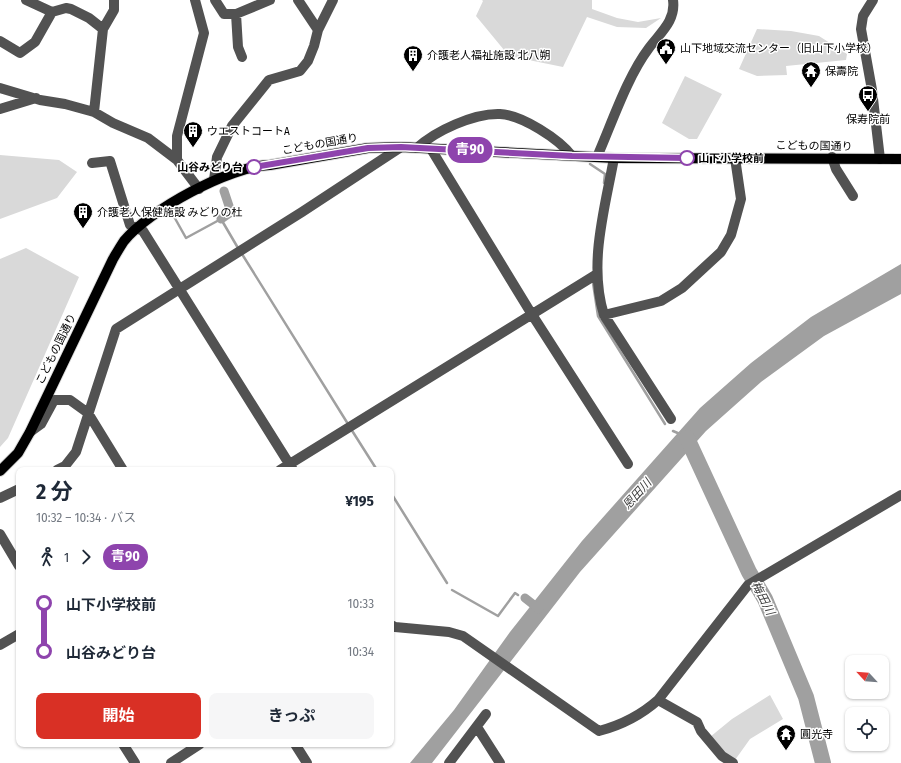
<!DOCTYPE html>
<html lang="ja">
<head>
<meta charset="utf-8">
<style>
	:root { --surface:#fff; --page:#f6f6f7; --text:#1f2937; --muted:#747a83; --accent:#d93025 }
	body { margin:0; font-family:"Fira Sans Condensed","Noto Sans JP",sans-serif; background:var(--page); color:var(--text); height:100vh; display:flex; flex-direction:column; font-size:15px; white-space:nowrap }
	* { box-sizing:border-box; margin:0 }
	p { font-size:13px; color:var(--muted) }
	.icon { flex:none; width:22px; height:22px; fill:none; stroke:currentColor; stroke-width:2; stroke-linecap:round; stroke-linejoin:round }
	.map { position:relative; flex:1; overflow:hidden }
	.drawer { position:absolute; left:16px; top:467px; width:378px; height:280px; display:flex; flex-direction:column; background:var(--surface); border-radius:8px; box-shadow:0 1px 3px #0004 }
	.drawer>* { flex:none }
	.badge { padding:0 8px; border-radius:13px; font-size:14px; line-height:26px }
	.needle { width:26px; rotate:296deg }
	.buttons { position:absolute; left:845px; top:655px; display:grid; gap:8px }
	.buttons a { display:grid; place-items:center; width:44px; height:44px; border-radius:8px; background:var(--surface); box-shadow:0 1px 3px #0004; font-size:20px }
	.map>.badge { position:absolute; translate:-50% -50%; box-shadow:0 0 0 2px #fff }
	.legs { display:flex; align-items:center; gap:6px; height:44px; padding:0 20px; font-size:13px }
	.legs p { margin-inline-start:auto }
	.headline { display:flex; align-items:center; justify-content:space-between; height:68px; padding:0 20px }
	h1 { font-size:22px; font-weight:700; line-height:30px }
	.action { display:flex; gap:8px; margin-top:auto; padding:8px 20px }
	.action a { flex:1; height:46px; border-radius:8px; background:var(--accent); color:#fff; font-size:16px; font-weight:700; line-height:46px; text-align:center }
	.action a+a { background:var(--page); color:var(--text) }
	ul { padding:0 20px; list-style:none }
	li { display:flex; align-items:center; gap:14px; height:48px; font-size:15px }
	li i { display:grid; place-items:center; width:6px; height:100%; margin:0 5px; background:currentColor }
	li i::after { content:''; width:10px; height:10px; margin:-5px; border:3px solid; border-radius:50%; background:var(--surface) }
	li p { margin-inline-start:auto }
	li:first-child i { background:linear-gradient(#0000 50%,currentColor 0) }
	li:last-child i { background:linear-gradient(currentColor 50%,#0000 0) }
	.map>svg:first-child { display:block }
	.green { fill:#d9d9d9 }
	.water { fill:#a0a0a0 }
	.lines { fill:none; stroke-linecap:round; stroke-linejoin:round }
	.stream { stroke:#a0a0a0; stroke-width:2.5 }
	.canal { stroke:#a0a0a0; stroke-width:9 }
	.river { stroke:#a0a0a0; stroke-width:16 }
	.major-casing { stroke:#dbdbdb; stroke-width:12 }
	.minor { stroke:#525252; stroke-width:10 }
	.major { stroke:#000; stroke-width:10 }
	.line-1-casing { stroke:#fff; stroke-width:9 }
	.line-1 { stroke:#8e44ad; stroke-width:6 }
	.stop-1-dot { fill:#fff; stroke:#8e44ad; stroke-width:2 }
	.labels { text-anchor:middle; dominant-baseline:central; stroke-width:3; stroke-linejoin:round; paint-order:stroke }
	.poi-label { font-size:11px; fill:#000; stroke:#fff; text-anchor:start }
	.street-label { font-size:11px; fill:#000; stroke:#fff }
	.stop-label { font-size:11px; font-weight:bold; fill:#000; stroke:#fff; text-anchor:start }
	.water-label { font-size:12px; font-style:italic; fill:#414141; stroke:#fff }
</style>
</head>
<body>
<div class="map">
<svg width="901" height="763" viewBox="0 0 901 763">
	<rect width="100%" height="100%" fill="#fff"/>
	<path class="green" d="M482,0h110v9l25,9 21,4 23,-4 -15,10 -29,-1 -30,-10 -24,50 -54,-11 -33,-40 7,-15z
		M757,29l34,2 28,5 28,18 -1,6 -60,6 1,9 -30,1 -18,-7z
		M685,76l37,18 -25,45h-8l-27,-16z
		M0,155l59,5 18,12 -20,26 -57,21z
		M26,248l53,29 -71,161 -8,9v-188z
		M770,695l13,24 -33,20 -15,21 -9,-6 -16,-17 22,-18z"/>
	<path class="water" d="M901,264v30l-77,42 -63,46 -55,49 -126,141 -148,191h-22l44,-53 56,-78 72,-91 118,-133 51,-45 60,-46z"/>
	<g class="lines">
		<path class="stream" d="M590,164l15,10 -1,9
			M172,213l14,25 35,-19 17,29
			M242,254l106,170
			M593,283l5,33 67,108
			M351,429l26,41
			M673,431l7,3
			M391,493l56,90
			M452,590l46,26 17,-23 3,2"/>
		<path class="canal" d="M221,219l10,-7 -7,-21
			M525,598l14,11"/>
		<path class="river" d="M687,438l62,134 16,27 41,98 17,66"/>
		<g class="major-casing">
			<path id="major" d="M0,471l18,-18 12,-21 83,-173c3,-5 7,-12 11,-18 25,-31 106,-75 146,-76l98,-17 33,-1 213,11 287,1"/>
		</g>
		<path class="minor" d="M26,0l26,12 14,-4 5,1 18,9 14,11
			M195,0l9,33 -27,103v24l22,29
			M215,0l9,14h12l34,-14
			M298,0l20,30
			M873,0l-10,16 -2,13 11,61 8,69
			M236,14l2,33 4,10
			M0,41l20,12 15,-11 17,-30
			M0,88l40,12 25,4 29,8 19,11 35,15 29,22
			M0,109l36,-11
			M94,112l9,-83 11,-19v-10
			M417,148c18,-17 57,-35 83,-34 22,1 59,25 72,42
			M431,149l100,164 97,151
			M597,157c15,-34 30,-80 52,-109 11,-15 27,-27 24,-48
			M832,157l4,12 17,27
			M614,158c-9,50 -26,106 -10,157l67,104
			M92,163l18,-2 20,64 13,6 150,239
			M214,180l3,-23 15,-31 37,-46 31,-9 8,-10 6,-15 4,-16 15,-30
			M604,315l57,-14 21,-13 39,-36 10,-17 10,-36 -6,-41
			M30,432l11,-8 13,-24h16l18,13 35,57
			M57,470l8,-4 11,-14 40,-123 186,-117 99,-65
			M280,470l317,-196
			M0,498l19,-9
			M0,534l19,32
			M391,625l4,2 54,5 14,4 136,95c23,-6 41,-15 59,-31l90,-115 153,-90
			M0,645l19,-11
			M658,700l39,22 4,9 21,25 11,7
			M477,727l23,36
			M123,744l12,19
			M295,744l12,19
			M171,763l29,-19
			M449,763l37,-49"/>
		<use href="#major" class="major"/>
	</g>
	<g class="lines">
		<g class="line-1-casing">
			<path id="line-1" d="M254,167l114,-19 33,-1 171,9 115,2"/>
		</g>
		<use href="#line-1" class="line-1"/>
	</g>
	<defs>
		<g id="civic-pin" transform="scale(1)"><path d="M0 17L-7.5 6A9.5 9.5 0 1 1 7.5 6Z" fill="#000" stroke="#fff"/><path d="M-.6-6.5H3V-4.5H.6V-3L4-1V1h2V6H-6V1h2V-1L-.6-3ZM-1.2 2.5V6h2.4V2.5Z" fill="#fff"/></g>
		<g id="building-pin" transform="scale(1)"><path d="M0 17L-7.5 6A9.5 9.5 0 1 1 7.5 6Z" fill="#000" stroke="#fff"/><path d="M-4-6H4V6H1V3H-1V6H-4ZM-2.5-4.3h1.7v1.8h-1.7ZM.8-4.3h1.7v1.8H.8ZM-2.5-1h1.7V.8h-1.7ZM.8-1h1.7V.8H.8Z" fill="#fff"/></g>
		<g id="temple-pin" transform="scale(1)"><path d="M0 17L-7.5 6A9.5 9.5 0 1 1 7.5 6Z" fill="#000" stroke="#fff"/><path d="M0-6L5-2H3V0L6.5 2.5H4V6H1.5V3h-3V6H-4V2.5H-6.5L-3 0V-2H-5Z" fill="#fff"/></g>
		<g id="bus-pin" transform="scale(1)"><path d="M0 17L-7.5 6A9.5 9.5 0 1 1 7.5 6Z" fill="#000" stroke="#fff"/><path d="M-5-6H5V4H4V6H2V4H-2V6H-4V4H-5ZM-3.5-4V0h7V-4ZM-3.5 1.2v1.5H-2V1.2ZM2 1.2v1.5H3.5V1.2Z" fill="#fff"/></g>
	</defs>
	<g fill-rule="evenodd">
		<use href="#civic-pin" x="666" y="48"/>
		<use href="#building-pin" x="413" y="55"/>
		<use href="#temple-pin" x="811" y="71"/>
		<use href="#bus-pin" x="868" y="95"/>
		<use href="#building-pin" x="193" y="131"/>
		<use href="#building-pin" x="83" y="212"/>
		<use href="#temple-pin" x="786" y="734"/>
	</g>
	<g class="stop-1-dot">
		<circle cx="687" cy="158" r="7"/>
		<circle cx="254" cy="167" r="7"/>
	</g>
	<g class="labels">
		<g class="poi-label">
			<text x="680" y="48">山下地域交流センター（旧山下小学校）</text>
			<text x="427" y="55">介護老人福祉施設 北八朔</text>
			<text x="825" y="71">保壽院</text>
			<text x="868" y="119" text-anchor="middle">保寿院前</text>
			<text x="207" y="131">ウエストコートA</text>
			<text x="97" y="212">介護老人保健施設 みどりの杜</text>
			<text x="800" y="734">圓光寺</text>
		</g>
		<g class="street-label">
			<text transform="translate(320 144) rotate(-10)">こどもの国通り</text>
			<text transform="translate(814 146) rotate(1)">こどもの国通り</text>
			<text transform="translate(56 349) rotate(-64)">こどもの国通り</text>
		</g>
		<g class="stop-label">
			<text x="698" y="158">山下小学校前</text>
			<text x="243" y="167" text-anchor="end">山谷みどり台</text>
		</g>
		<g class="water-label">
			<text transform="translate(637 494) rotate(-48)">恩田川</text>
			<text transform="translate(763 598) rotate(63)">梅田川</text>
		</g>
	</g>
</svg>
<div class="buttons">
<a><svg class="needle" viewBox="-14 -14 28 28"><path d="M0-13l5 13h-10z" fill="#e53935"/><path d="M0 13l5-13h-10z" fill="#747a83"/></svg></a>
<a><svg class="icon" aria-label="locate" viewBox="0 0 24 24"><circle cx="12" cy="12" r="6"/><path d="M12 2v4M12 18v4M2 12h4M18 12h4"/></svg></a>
</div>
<b class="badge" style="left:470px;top:150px;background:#8e44ad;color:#fff">青90</b>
<section class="drawer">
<div class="headline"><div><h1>2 分</h1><p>10:32 – 10:34 · バス</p></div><b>¥195</b></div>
<div class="legs"><svg class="icon" aria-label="walk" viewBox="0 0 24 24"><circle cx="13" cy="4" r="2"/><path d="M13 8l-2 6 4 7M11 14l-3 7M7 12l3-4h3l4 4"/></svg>1<svg class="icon" aria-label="forward" viewBox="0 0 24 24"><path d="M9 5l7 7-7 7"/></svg><b class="badge" style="background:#8e44ad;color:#fff">青90</b></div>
<ul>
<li><i style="color:#8e44ad"></i><b>山下小学校前</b><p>10:33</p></li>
<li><i style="color:#8e44ad"></i><b>山谷みどり台</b><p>10:34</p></li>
</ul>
<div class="action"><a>開始</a><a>きっぷ</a></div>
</section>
</div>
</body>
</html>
